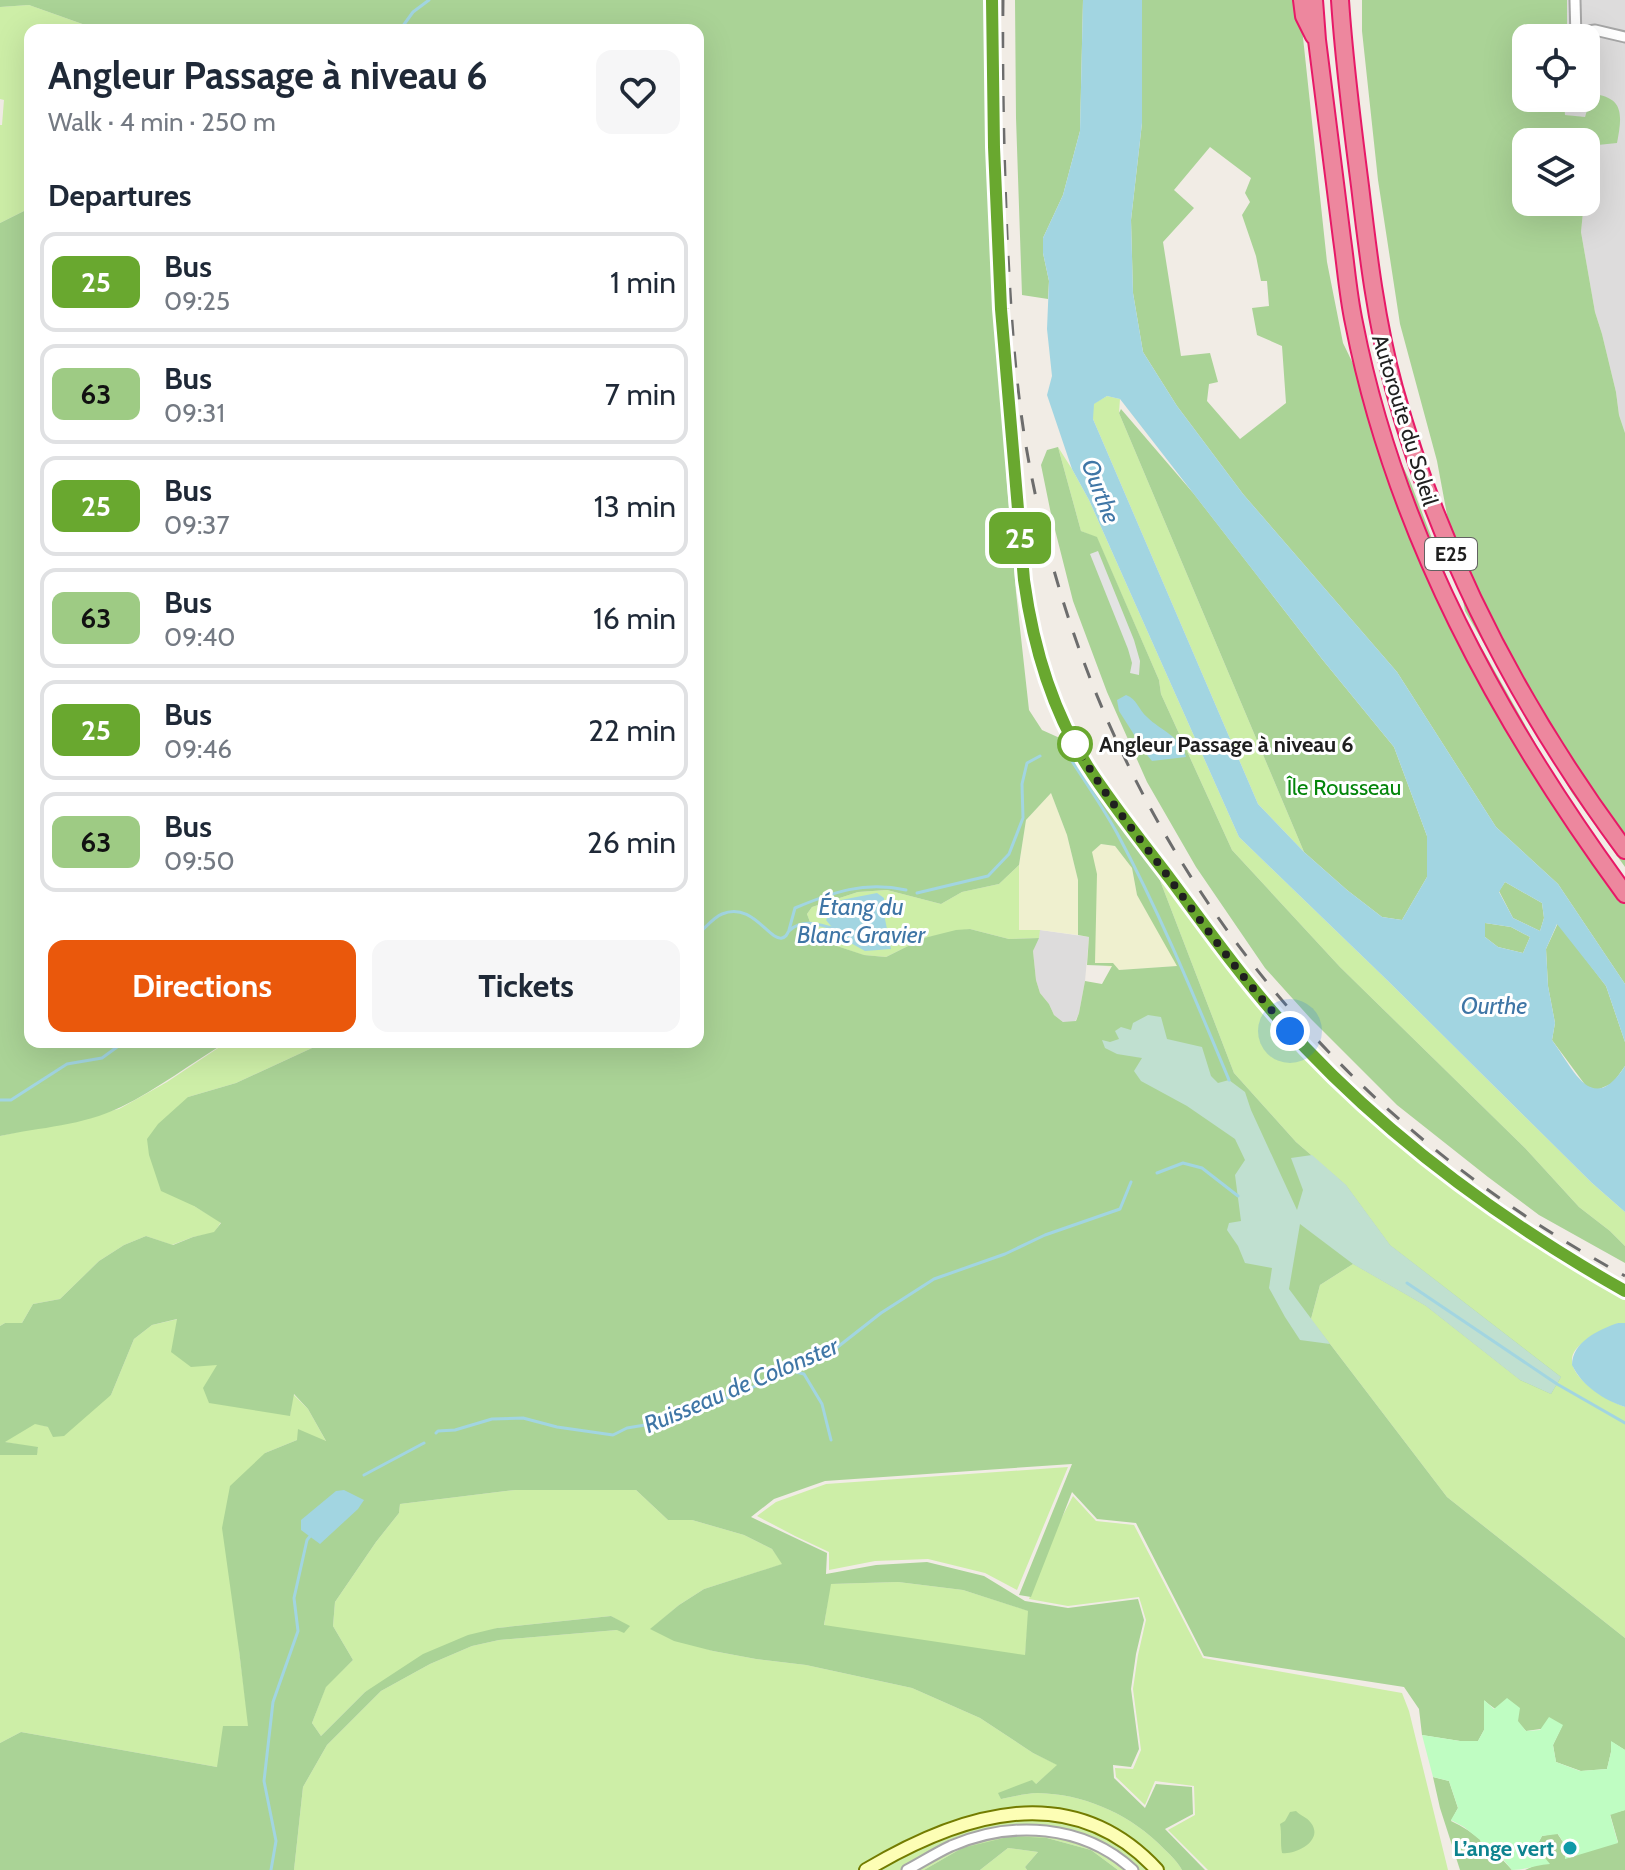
<!DOCTYPE html>
<html lang="en">
<head>
<meta charset="utf-8">
<style>
	:root { --surface:#fff; --page:#f6f6f7; --text:#1f2937; --muted:#747a83; --line:#e0e1e3; --accent:#ea580c }
	body { margin:0; font-family:Cabin,sans-serif; background:var(--page); color:var(--text); height:100vh; display:flex; flex-direction:column; font-size:30px; white-space:nowrap }
	* { box-sizing:border-box; margin:0 }
	p { font-size:26px; color:var(--muted) }
	.icon { flex:none; width:44px; height:44px; fill:none; stroke:currentColor; stroke-width:2; stroke-linecap:round; stroke-linejoin:round }
	.map { position:relative; flex:1; overflow:hidden }
	.details { position:absolute; left:24px; top:24px; width:680px; height:1024px; display:flex; flex-direction:column; background:var(--surface); border-radius:16px; box-shadow:0 8px 32px #0002 }
	.details>* { flex:none }
	.badge { padding:0 16px; border-radius:12px; font-size:28px; line-height:52px }
	.controls { position:absolute; left:1512px; top:24px; display:grid; gap:16px }
	.controls a { display:grid; place-items:center; width:88px; height:88px; border-radius:16px; background:var(--surface); box-shadow:0 8px 32px #0002; font-size:40px }
	.you { position:absolute; width:40px; height:40px; margin:-20px; border:6px solid #fff; border-radius:50%; background:#1a73e8; box-shadow:0 0 0 12px #1a73e833 }
	.map>.badge { position:absolute; translate:-50% -50%; box-shadow:0 0 0 4px #fff }
	h2 { padding:0 24px; font-size:30px; line-height:72px }
	.round { display:grid; place-items:center; flex:none; width:84px; height:84px; border-radius:16px; background:var(--page) }
	.head { display:flex; align-items:center; justify-content:space-between; height:136px; padding:0 24px }
	h1 { font-size:38px; font-weight:700; line-height:60px }
	.action { display:flex; gap:16px; margin-top:auto; padding:16px 24px }
	.action a { flex:1; height:92px; border-radius:16px; background:var(--accent); color:#fff; font-size:32px; font-weight:700; line-height:92px; text-align:center }
	.action a+a { background:var(--page); color:var(--text) }
	ul { padding:0; list-style:none }
	li { display:flex; align-items:center; gap:24px; height:100px; margin:0 16px 12px; padding:0 8px; border:4px solid var(--line); border-radius:16px }
	li div { flex:1 }
	li b { display:block; font-size:30px }
	li em { font-style:normal }
	li .badge { min-width:88px; font-weight:700; text-align:center }
	.map>svg:first-child { display:block }
	.residential { fill:#dddcdc }
	.farmland { fill:#eff0cf }
	.grass { fill:#cdeea7 }
	.forest { fill:#aad396; fill-rule:evenodd }
	.wetland { fill:#c0e0d0 }
	.park { fill:#bffdc2 }
	.parking { fill:#e3e3e3 }
	.water { fill:#a2d5e1; fill-rule:evenodd }
	.lines { fill:none; stroke-linecap:round; stroke-linejoin:round }
	.stream { stroke:#a2d5e1; stroke-width:3 }
	.minor-casing { stroke:#a6a6a6; stroke-width:13 }
	.secondary-casing { stroke:#737c00; stroke-width:16 }
	.motorway-casing { stroke:#e71967; stroke-width:20 }
	.minor { stroke:#fff; stroke-width:9 }
	.secondary { stroke:#fdfeb5; stroke-width:12 }
	.motorway { stroke:#ed879e; stroke-width:16 }
	.rail { stroke:#6d6d6d; stroke-width:3; stroke-dasharray:16 16; stroke-linecap:butt }
	.line-casing { stroke:#fff; stroke-width:18 }
	.line { stroke:#69a82f; stroke-width:12 }
	.walk { stroke:#1f1f1f; stroke-width:8; stroke-dasharray:0 14.4 }
	.stop-dot { fill:#fff; stroke:#69a82f; stroke-width:4 }
	.culture-dot { fill:#0f9aa8; stroke:#fff; stroke-width:3 }
	.labels { text-anchor:middle; dominant-baseline:central; stroke-width:6; stroke-linejoin:round; paint-order:stroke }
	.shield { fill:#fff; stroke:#626262; stroke-width:2 }
	.shield-label { font-size:20px; font-weight:bold; fill:#1f1f1f }
	.street-label { font-size:22px; fill:#1f1f1f; stroke:#fff }
	.stop-label { font-size:22px; font-weight:bold; fill:#1f1f1f; stroke:#fff; text-anchor:start }
	.park-label { font-size:22px; fill:#04860a; stroke:#fff }
	.culture-label { font-size:22px; font-weight:bold; fill:#0d838f; stroke:#fff; text-anchor:end }
	.water-label { font-size:24px; font-style:italic; fill:#3f76a6; stroke:#fff }
</style>
</head>
<body>
<div class="map">
<svg width="1625" height="1870" viewBox="0 0 1625 1870">
	<rect width="100%" height="100%" fill="#f1ece5"/>
	<path class="residential" d="M1567,0h58v433l-6,-18 -3,-23 -14,-58 -7,-22 -14,-80 3,-30h2v-30l6,-77 -7,23 -20,-3 -1,-17h22v-60h-19z
		M1040,930l49,7 -4,44 -6,32 -4,9h-12l-9,-7 -5,-11 -9,-11 -4,-13 -3,-29z"/>
	<path class="farmland" d="M1051,793l16,42 11,45v55l-38,-5 -21,1v-66l7,-45z
		M1101,844l14,2 17,22 5,27 41,71 -59,4 -24,-7 -3,-111z"/>
	<path class="grass" d="M29,5l59,21 15,4h-73v122l-3,-3v15l3,-3v47l-30,15v-98h2l2,-25 -4,-1v-92z
		M1107,396l13,3 -1,14 185,439 -46,-48 -165,-385v-15z
		M1058,447l14,22 17,31 150,337 148,143 205,203 33,29v34l-15,-15 -31,-24 -54,-59 -185,-181 -108,-117 -71,-156 -2,-14 -62,-142 -16,-7z
		M1019,865v65h21l-1,8 -30,1 -39,-10 -46,9 -38,19 -23,-2 -41,-14 -9,-11 -6,-16 5,-7 46,-15 29,-2 54,14 21,-12 37,-8z
		M1156,870l29,36 53,75 131,137 126,98 55,37 75,43v27h-7c-11,7 -30,14 -39,23 -26,24 27,54 46,61v231l-178,-141 -136,-178 9,-34 33,-21 73,42 94,74 41,-2 -171,-133 -44,-60 -50,-43 -62,-69z
		M227,1042h98l-89,41 -48,14 6,109 27,16 -7,11 -21,4 -21,8 -26,-9 -22,9 -25,16 -39,38 -27,5 -11,19h-17l-5,3v-190l119,-27 48,-27z
		M178,1319l39,46 73,50 3,-21 15,15 19,34 -30,-3 -32,13 -26,197 10,77 -32,40 -196,-35 -21,11v-288h36l2,-7 -34,-6 31,-19 13,4 63,-32 23,-56 18,-14z
		M1068,1467l-51,123 -32,-17 -57,-14 -53,2 -46,9v-18l-34,-16 -38,-20 19,-14 50,-18z
		M515,1490h121l32,30h24l52,15 28,14 11,15 -79,25 -25,16 -28,24 62,22 43,8 50,6 106,23 68,30 53,35 25,12 -22,19 -35,15c12,-2 25,-6 37,-6 44,1 87,19 119,49 9,9 19,17 25,28h-64l-27,-20 -44,-12 -85,10 -38,22h-630l9,-83 24,-42 54,-54 49,-27 42,-18 27,-6 118,-10 12,-3 -18,-11 -114,12 -132,64 -44,44 -9,-13 14,-37 27,-26 -20,-34 2,-24 41,-60 23,-29 1,-9z
		M1073,1496l23,25 38,4 69,133 199,35 7,18 39,159h-240l-40,-40 27,-15 -1,-29 -39,-5 -10,24 -29,-28 -1,-9 18,1 8,-19 -8,-61 5,-34 8,-35 -7,-23 -71,9 -39,-7 21,-59z
		M898,1582l65,8 66,21 -4,45 -201,-30 6,-42z
		M1008,1848l30,4 -13,15 2,3h-47z"/>
	<path class="forest" d="M0,0h988l-1,121 5,108 15,255 9,108 13,118 13,20 20,9 94,131 78,203 62,69 50,43 44,60 171,132 -10,17 -31,-14 -94,-74 -73,-42 -33,21 -9,34 136,178 178,141v112l-13,-8 -1,10 -4,17 -26,2 -25,-9 -3,-17 9,-19 -36,5c-12,-16 -27,-17 -41,-30l-1,29 -6,11h-18l-38,-6 -3,-26 -15,-22 -200,-31 -68,-133 -39,-4 -25,-27 -41,105 -12,-2 53,-131 -247,17 -51,18 -23,18 76,36 -1,21 50,-9 51,-3 57,14 41,25 43,7 70,-9 6,21 -8,34 -5,35 8,60 -8,18 -18,-2 1,13 31,30 11,-24 36,3 1,27 -28,15 40,41h-23c-6,-11 -16,-19 -25,-28 -32,-30 -75,-48 -119,-49 -12,0 -25,4 -37,6l-3,-6 34,-13 4,4 21,-19 -24,-12 -53,-35 -68,-30 -106,-23 -50,-6 -43,-8 -39,-10 -24,-12 29,-24 25,-16 78,-25 -10,-15 -28,-14 -52,-15h-24l-32,-30h-121l-115,14 -1,9 -23,29 -41,60 -2,24 20,34 -27,27 -14,36 9,13 44,-44 58,-38 45,-19 29,-7 114,-12 19,10 -6,7 -7,-3 -118,10 -27,6 -42,18 -49,27 -54,54 -24,42 -9,83h-294v-127l21,-11 196,35 6,-41h25l-9,-76 -17,-122 8,-42 35,-33 32,-13 1,-11 28,12 -18,-32 -14,-15 -4,22 -81,-13 -6,-15 14,-23 -26,2 -20,-15 6,-33 -25,6 -18,14 -23,56 -47,41 -11,1 -5,-10 -13,-3 -30,18 33,5 -1,8h-37v-129l5,-3h17l11,-19 27,-5 39,-38 25,-16 22,-9 27,9 20,-8 21,-5 7,-9 -27,-17 -33,-15 -12,-36 -2,-16 11,-15 30,-27 48,-14 89,-41h373v-1012h-595l-15,-4 -59,-21 -29,2zM1051,793l16,42 11,45v55l11,2 -2,28 25,1 -10,18 -17,-3 -6,32 -3,8 -13,1 -9,-7 -5,-11 -9,-11 -4,-13 -3,-29 6,-13 -30,1 -39,-10 -14,1 -32,8 -38,19 -22,-2 -42,-14 -9,-11 -6,-16 5,-7 46,-15 29,-2 54,14 21,-12 37,-8 20,-19 7,-45zM1101,844l14,2 17,22 5,27 40,71 -58,4 -6,-7h-18l2,-89 -5,-22zM898,1582l65,8 65,21 -3,44 -201,-30 7,-41z
		M1015,0h68l-3,131 -17,64 -20,43v15l6,28 -1,18 -26,-4 -6,-177z
		M1142,0h157l28,262 16,81 67,138 47,123 102,181 66,94v105l-67,-100 -62,-57 -99,-155 -154,-178 -66,-88 -34,-54 -10,-59 -2,-73 11,-97zM1210,147l41,31 -6,15 5,9 -8,13 14,41 5,25h6l2,25 -17,2 5,27 25,11 4,57 -46,36 -33,-38 2,-17 9,-2 -8,-29 -29,3 -18,-114 31,-34 -20,-18z
		M1362,0h205v38h-41v60h38l1,17 20,2 7,-23c33,3 30,22 25,49l-29,3 -2,26v-30h-60v60h58l-3,30 14,80 7,22 14,58 3,23 6,18v434l-53,-74 -107,-182 -28,-150 -37,-137 -22,-144 -16,-149z
		M30,208v834h197c-36,21 -69,47 -106,65 -39,19 -80,20 -121,29v-913z
		M1121,409l73,85 128,165 72,88 33,89v41l-25,43 -20,-3 -35,-27 -43,-38 -185,-439z
		M1058,447l23,84 16,6 62,143 2,14 71,156 108,117 185,181 54,59 31,24 15,15v17l-86,-48 -51,-38 -91,-72 -86,-86 -46,-51 -69,-101 -49,-85 -40,-90 -34,-91 -22,-87 -10,-49 6,-15z
		M1505,882l37,21 2,15 -4,13 -27,-13 -14,-27z
		M1485,923l26,4 19,10 -7,16 -25,-6 -13,-10z
		M1558,923l48,63 19,56v24l-12,17 -16,7 -11,-4 -34,-46 3,-17 -7,-37 -2,-37z
		M1433,1777l16,4 9,27 -7,13c23,10 44,30 61,49h-52l-20,-62z
		M1625,1810v60h-100l11,-5v-18l6,-11 15,-3 8,12v13l53,-16 -8,-28z
		M1296,1811c5,5 11,6 15,12 13,17 -14,32 -29,30 -2,-10 0,-19 -2,-29l5,-3 5,-9z
		M1012,1836l35,2 44,12 27,20h-91l-2,-3 13,-15 -30,-4 -28,22h-56l38,-22z"/>
	<path class="wetland" d="M1148,1015l13,2 6,22 35,8 9,29 7,7 11,-3 16,12 6,18 46,100 6,-20 -12,-32 21,-3 34,30 44,60 171,132 -10,17 -31,-14 -94,-74 -73,-42 -53,-40 -11,65 41,55 -30,-4 -15,-23 -16,-29 3,-20 -27,-5 -7,-17 -11,-16 2,-7 12,-2 -6,-46 10,-15 -10,-21 -48,-33 -46,-25 -7,-10 8,-13 -25,-4 -12,-6 -3,-8 8,2 9,-3 -4,-8 6,-4 10,3 2,-7z"/>
	<path class="park" d="M1507,1698l13,10 -2,13 8,10 14,-1 9,-13 14,8 -10,20 3,17 24,9 27,-2 4,-17v-11l14,9v60l-15,5 8,28 -53,16v-14l-7,-11 -16,2 -6,11 14,17c-14,1 -25,6 -38,6l-10,-12 -19,-3 -3,-15 -16,-13 -13,-7 7,-12 -9,-27 -16,-4 -11,-42 38,6h18l6,-11v-30l10,9z"/>
	<path class="parking" d="M1098,551l36,89 6,21 -1,14 -9,-2 2,-10 -4,-14 -38,-95z"/>
	<path class="water" d="M1083,0h59v123l-11,97 2,73 10,59 34,54 66,88 154,178 99,155 62,57 67,100v58l-19,-56 -49,-62 -11,25 2,37 7,37 -3,17c22,30 40,77 73,26v146l-33,-29 -205,-203 -148,-143 -150,-337 -17,-31 -25,-74 5,-19 -5,-47 2,-48 -6,-28v-15l20,-43 17,-64zM1107,396l13,3 202,260 72,88 33,89v41l-25,43 -20,-3 -35,-27 -43,-38 -46,-48 -165,-385 1,-15zM1505,882l37,21 2,15 -4,13 -27,-13 -14,-26zM1485,923l26,4 19,10 -7,16 -25,-6 -13,-10z
		M1126,695c11,4 12,14 21,22 14,14 34,19 39,40l-34,4 -5,-6 -28,-44 -2,-11z
		M877,893l7,5v16l7,35 -26,2 -25,-14 -14,-17 10,-19z
		M1618,1323h7v84c-21,-7 -43,-21 -53,-42 0,-23 26,-35 46,-42z
		M344,1490l20,10 -6,9 -38,35 -19,-14v-10l35,-29z"/>
	<g class="lines">
		<path class="stream" d="M400,30l13,-18 16,-12
			M1061,744c18,29 39,58 56,89 43,80 77,163 112,247
			M917,893l71,-17 21,-22 14,-36 -1,-34 5,-21 13,-7
			M789,930l6,-22c38,-16 69,-27 111,-18
			M698,934c7,-6 16,-17 24,-20 30,-13 47,27 60,24 6,-1 4,-5 8,-8 13,-11 27,-6 42,-2
			M0,1100h11l56,-36 35,-6 22,-16
			M1157,1173l26,-10 19,5 36,28
			M1407,1283l150,101 68,39
			M792,1371l12,3 18,30 9,36
			M436,1433l2,-2 17,-1 37,-11 31,-1 34,9 56,8 14,-7 36,-6 79,-30 88,-39 51,-40 53,-34 71,-25 40,-19 75,-26 11,-27
			M364,1475l60,-32
			M271,1870l5,-29 -12,-60 9,-79 25,-71 -4,-33 13,-58 4,-5"/>
		<g class="minor-casing">
			<path id="minor" d="M1575,0l1,38
				M1577,29l4,3 14,-2 30,7
				M907,1870c15,-8 29,-17 44,-24 61,-26 132,-22 182,24"/>
		</g>
		<g class="secondary-casing">
			<path id="secondary" d="M992,0l2,147 7,162 23,271c9,66 28,131 64,187 24,38 53,73 79,108 36,49 72,98 112,144 98,111 217,199 346,272
				M866,1870c94,-56 205,-93 291,0"/>
		</g>
		<g class="motorway-casing">
			<path id="motorway" d="M1302,0l2,16 10,20
				M1314,0l3,40c8,66 16,132 25,199 4,28 6,56 12,84 41,210 145,399 271,571
				M1340,0c4,62 12,124 20,186 8,68 16,136 34,202 46,168 128,323 231,462"/>
		</g>
		<use href="#minor" class="minor"/>
		<use href="#secondary" class="secondary"/>
		<use href="#motorway" class="motorway"/>
		<path class="rail" d="M1003,0c-1,78 1,157 4,235 4,78 8,156 23,233 55,292 214,545 454,719 45,33 92,62 141,89"/>
	</g>
	<g class="lines">
		<g class="line-casing">
			<path id="line" d="M992,0l2,147 7,162 23,271c9,66 28,131 64,187 25,39 55,76 83,113 35,47 69,95 108,139 98,111 217,199 346,272"/>
		</g>
		<use href="#line" class="line"/>
		<path class="walk" d="M1075,744c25,45 58,86 89,127 40,55 80,110 126,160"/>
	</g>
	<circle class="stop-dot" cx="1075" cy="744" r="16"/>
	<circle class="culture-dot" cx="1570" cy="1848" r="8"/>
	<g class="labels">
		<rect class="shield" x="1425" y="538" width="52" height="32" rx="6"/>
		<g class="shield-label">
			<text x="1451" y="554">E25</text>
		</g>
		<g class="street-label">
			<text transform="translate(1405 420) rotate(73)">Autoroute du Soleil</text>
		</g>
		<g class="stop-label">
			<text x="1099" y="744">Angleur Passage à niveau 6</text>
		</g>
		<g class="park-label">
			<text x="1344" y="787">Île Rousseau</text>
		</g>
		<g class="culture-label">
			<text x="1554" y="1848">L’ange vert</text>
		</g>
		<g class="water-label">
			<text transform="translate(1101 491) rotate(69)">Ourthe</text>
			<text x="861" y="906">Étang du<tspan x="861" dy="28">Blanc Gravier</tspan></text>
			<text x="1494" y="1005">Ourthe</text>
			<text transform="translate(741 1385) rotate(-23)">Ruisseau de Colonster</text>
		</g>
	</g>
</svg>
<div class="controls">
<a><svg class="icon" aria-label="locate" viewBox="0 0 24 24"><circle cx="12" cy="12" r="6"/><path d="M12 2v4M12 18v4M2 12h4M18 12h4"/></svg></a>
<a><svg class="icon" aria-label="layers" viewBox="0 0 24 24"><path d="M12 4l9 5-9 5-9-5zM3 14l9 5 9-5"/></svg></a>
</div>
<div class="you" style="left:1290px;top:1031px"></div>
<b class="badge" style="left:1020px;top:538px;background:#69a82f;color:#fff">25</b>
<section class="details">
<div class="head"><div><h1>Angleur Passage à niveau 6</h1><p>Walk · 4 min · 250 m</p></div><a class="round"><svg class="icon" aria-label="heart" viewBox="0 0 24 24"><path d="M12 20l-8-8c-3-5 5-10 8-4 3-6 11-1 8 4z"/></svg></a></div>
<h2>Departures</h2>
<ul>
<li><span class="badge" style="background:#69a82f;color:#fff">25</span><div><b>Bus</b><p>09:25</p></div><em>1 min</em></li>
<li><span class="badge" style="background:#9ecb84;color:#111">63</span><div><b>Bus</b><p>09:31</p></div><em>7 min</em></li>
<li><span class="badge" style="background:#69a82f;color:#fff">25</span><div><b>Bus</b><p>09:37</p></div><em>13 min</em></li>
<li><span class="badge" style="background:#9ecb84;color:#111">63</span><div><b>Bus</b><p>09:40</p></div><em>16 min</em></li>
<li><span class="badge" style="background:#69a82f;color:#fff">25</span><div><b>Bus</b><p>09:46</p></div><em>22 min</em></li>
<li><span class="badge" style="background:#9ecb84;color:#111">63</span><div><b>Bus</b><p>09:50</p></div><em>26 min</em></li>
</ul>
<div class="action"><a>Directions</a><a>Tickets</a></div>
</section>
</div>
</body>
</html>
